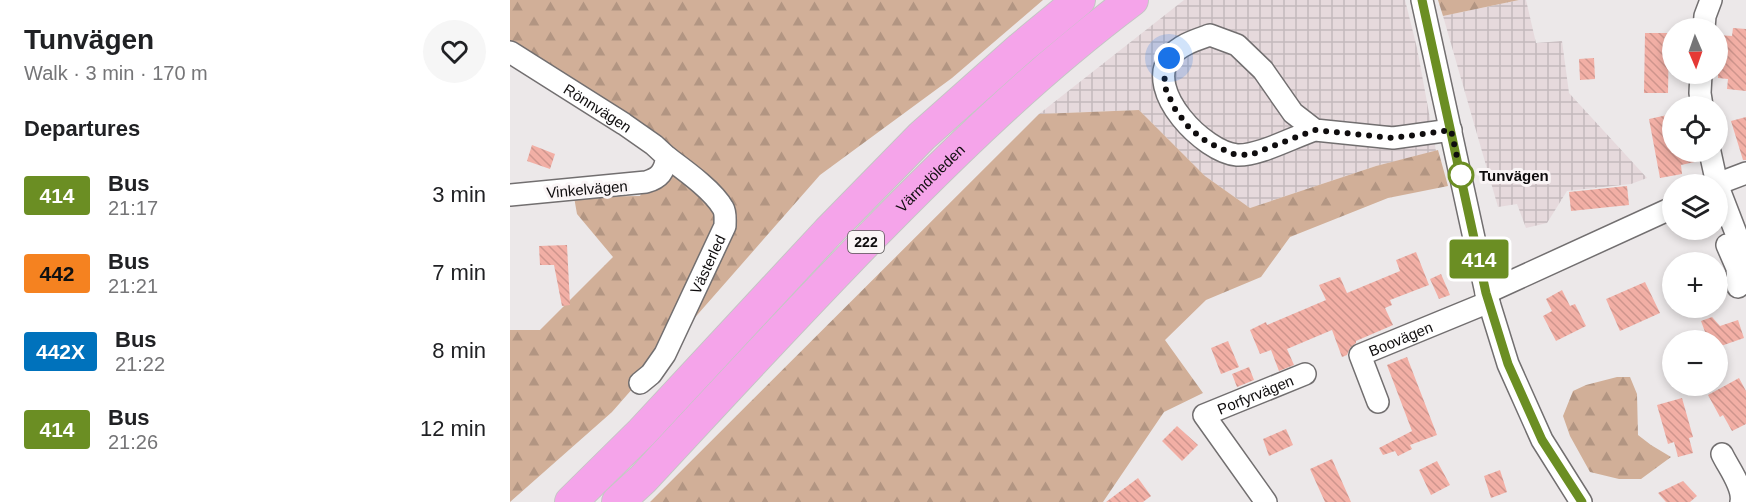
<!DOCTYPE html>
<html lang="en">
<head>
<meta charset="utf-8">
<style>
	:root { --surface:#fff; --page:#f6f6f6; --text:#202124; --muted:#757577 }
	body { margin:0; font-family:Arial,sans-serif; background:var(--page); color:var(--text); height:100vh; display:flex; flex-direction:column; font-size:22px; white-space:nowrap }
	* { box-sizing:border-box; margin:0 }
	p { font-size:20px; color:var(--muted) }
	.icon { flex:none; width:33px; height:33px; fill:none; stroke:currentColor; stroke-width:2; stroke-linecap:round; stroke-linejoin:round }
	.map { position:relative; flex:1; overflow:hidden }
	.drawer { display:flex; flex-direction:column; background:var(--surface); width:510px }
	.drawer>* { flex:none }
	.badge { padding:0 12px; border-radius:4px; font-size:21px; line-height:39px }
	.needle { width:39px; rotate:178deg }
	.fabs { position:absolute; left:1152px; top:18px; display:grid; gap:12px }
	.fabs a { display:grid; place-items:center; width:66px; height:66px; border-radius:50%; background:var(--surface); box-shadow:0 3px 9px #0003; font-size:30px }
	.you { position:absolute; width:30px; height:30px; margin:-15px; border:4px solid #fff; border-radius:50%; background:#1a73e8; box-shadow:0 0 0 9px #1a73e833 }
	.map>.badge { position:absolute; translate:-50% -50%; box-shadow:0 0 0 3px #fff }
	h2 { padding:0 24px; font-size:22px; line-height:54px }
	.round { display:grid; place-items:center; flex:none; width:63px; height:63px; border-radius:32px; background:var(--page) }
	.summary { display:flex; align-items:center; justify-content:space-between; height:102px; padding:0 24px }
	h1 { font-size:28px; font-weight:700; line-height:45px }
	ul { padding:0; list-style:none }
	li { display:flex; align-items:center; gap:18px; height:78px; padding:0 24px }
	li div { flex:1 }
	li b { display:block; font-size:22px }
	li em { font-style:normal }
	li .badge { min-width:66px; font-weight:700; text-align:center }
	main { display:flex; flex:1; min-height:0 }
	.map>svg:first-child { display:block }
	.industrial { fill:url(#industrial-grid) }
	.forest { fill:url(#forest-firs) }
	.building { fill:url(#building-back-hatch) }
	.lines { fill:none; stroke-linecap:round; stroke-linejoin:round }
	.minor-casing { stroke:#726f70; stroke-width:24 }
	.highway-casing { stroke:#c5c5c5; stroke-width:34 }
	.minor { stroke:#fff; stroke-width:21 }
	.highway { stroke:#f5a4ea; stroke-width:32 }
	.line-casing { stroke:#fff; stroke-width:14 }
	.line { stroke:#6b8e23; stroke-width:9 }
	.walk { stroke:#0f0d0e; stroke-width:6; stroke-dasharray:0 10.8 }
	.stop-dot { fill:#fff; stroke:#6b8e23; stroke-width:3 }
	.labels { text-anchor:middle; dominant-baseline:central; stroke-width:6; stroke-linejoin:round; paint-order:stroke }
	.shield { fill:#faf5f6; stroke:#565354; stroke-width:1.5 }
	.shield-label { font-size:14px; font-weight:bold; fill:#0f0d0e }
	.street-label { font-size:15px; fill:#0f0d0e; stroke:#faf5f6 }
	.stop-label { font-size:15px; font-weight:bold; fill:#0f0d0e; stroke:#faf5f6; text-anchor:start }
</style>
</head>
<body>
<main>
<section class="drawer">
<div class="summary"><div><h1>Tunvägen</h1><p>Walk · 3 min · 170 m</p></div><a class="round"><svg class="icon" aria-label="heart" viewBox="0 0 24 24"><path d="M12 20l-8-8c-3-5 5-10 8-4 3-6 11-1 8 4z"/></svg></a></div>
<h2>Departures</h2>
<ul>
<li><span class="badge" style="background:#6b8e23;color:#fff">414</span><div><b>Bus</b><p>21:17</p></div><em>3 min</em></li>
<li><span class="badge" style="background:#f58220;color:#111">442</span><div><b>Bus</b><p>21:21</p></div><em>7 min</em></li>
<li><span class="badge" style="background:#0072bc;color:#fff">442X</span><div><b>Bus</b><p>21:22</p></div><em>8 min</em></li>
<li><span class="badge" style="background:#6b8e23;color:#fff">414</span><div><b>Bus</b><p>21:26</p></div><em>12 min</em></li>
</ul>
</section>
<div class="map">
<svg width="1236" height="502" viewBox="0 0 1236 502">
	<defs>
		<pattern id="industrial-grid" width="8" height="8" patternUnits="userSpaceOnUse" patternTransform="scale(1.5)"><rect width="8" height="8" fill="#e6d9dc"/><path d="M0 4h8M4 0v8" fill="none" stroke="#c4b9bc"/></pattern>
		<pattern id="forest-firs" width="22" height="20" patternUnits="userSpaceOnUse" patternTransform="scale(1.5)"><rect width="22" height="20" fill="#d1af98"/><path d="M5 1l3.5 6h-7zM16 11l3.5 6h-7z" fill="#b29582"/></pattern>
		<pattern id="building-back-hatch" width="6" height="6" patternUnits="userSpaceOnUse" patternTransform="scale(1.5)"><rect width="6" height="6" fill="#f2afa5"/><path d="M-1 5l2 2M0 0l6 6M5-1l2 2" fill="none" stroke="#ce958d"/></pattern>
	</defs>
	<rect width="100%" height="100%" fill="#ece8e9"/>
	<path class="industrial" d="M674,0h221l12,48 19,103 -60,15 -126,42 -45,-32 -66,-66 -100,4z
		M1009,0h7l10,43 26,-2 7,52 78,85 -16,6 -64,7 -20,32 -21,5 -9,-24 -19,3 -55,-191z"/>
	<path class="forest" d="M0,0h533l-91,78 -132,97 -208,237 -102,90v-172h30l73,-73 -36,-43 -3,-17 66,-1 27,-51 -157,-100z
		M928,0h81l-76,16z
		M629,110l66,66 45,32 126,-42 62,-16 10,36 -60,12 -98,39 -29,40 -55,23 -41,40 38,53 -39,19 -61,90h-453l389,-388z
		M1107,377h13l7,17 1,41 13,10 20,12 -30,22h-22l-29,-7 -20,-36 -7,-20 10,-25 13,-6z"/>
	<path class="building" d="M1223,28l13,1v62l-19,-2 1,-10 -10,-1v-43l14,1z
		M1135,33h24l-1,60h-24z
		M1084,58l1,21 -15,1 -1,-21z
		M1162,114v38h26l1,9 -18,4 1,9 -22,4 -11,-59z
		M1236,117v43h-3l-12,-39z
		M22,145l23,9 -5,15 -23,-8z
		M1117,186l2,19 -58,6 -2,-19z
		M57,245l3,60 -8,1 -8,-41h-14l-1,-19z
		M906,252l13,33 -39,15 2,5 -7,3 8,17 -37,16v2l-6,5 -3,7 -5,2 -10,-27 -45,19 7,16 -15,6 -8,-21 -11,4 -10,-24 16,-8 1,3 59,-25 -7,-15 21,-8 7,16 53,-22 -4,-11z
		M931,274l9,21 -11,4 -9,-20z
		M1135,282l15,31 -40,18 -14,-32z
		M1052,290l8,16 5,-2 11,22 -30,15 -13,-25 9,-5 -6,-12z
		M1202,317l8,9 18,-6 6,18 -26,9v-7h-10l-7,-19z
		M718,341l11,26 -18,7 -10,-26z
		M897,357l30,78 -27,10 2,4 -14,7 -3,-5 -12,4 -4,-7 33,-17 -25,-66z
		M739,367l5,13 -17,7 -5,-13z
		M1229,378l7,13v33l-14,7 -9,-16 -3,2 -12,-22z
		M1172,398l11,39 -4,1 4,15 -15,4 -4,-15 -6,2 -11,-39z
		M667,426l21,19 -16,16 -20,-20z
		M776,429l7,16 -24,11 -6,-17z
		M822,459l19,43h-26l-15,-33z
		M927,461l13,24 -19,10 -12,-25z
		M990,470l7,22 -16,6 -7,-22z
		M628,478l13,18 -8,6h-37z
		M1173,481l14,15 -7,6h-24l-8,-9z"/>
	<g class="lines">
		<g class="minor-casing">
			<g id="minor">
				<path d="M912,0l64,293 22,71 34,76 39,62"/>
				<path d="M1194,28l1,-12 6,-16"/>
				<path id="s1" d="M0,52l114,72 30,21 13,12c-3,15 -7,21 -21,25l-136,13"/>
				<path d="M1191,74l-1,19 2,13"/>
				<path d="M805,130c-22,7 -56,26 -78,25 -33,-3 -93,-64 -67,-98 9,-12 26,-17 40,-22l27,10 26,25 30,43 22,17 78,8 58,-8"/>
				<path d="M1200,152l7,32 29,75"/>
				<path d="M1207,184l29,-11"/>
				<path d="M1217,245l10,23 1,19"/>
				<path d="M976,293l186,-85"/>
				<path id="s2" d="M130,383l11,-9 14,-20 60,-128c0,-6 1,-13 -2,-18 -10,-18 -40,-39 -56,-51"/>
				<path id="s3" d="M868,402l-18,-47 129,-53"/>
				<path d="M1212,454c6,13 22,33 19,48"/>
				<path id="s4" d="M756,502l-62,-87 101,-41"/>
			</g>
		</g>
		<g class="highway-casing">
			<g id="highway">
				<path d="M61,502l71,-70 186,-200 94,-96 99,-88 58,-48"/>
				<path id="s5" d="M108,502l25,-23c74,-80 148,-160 224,-238 84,-86 169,-169 265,-241"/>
			</g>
		</g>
		<use href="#minor" class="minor"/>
		<use href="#highway" class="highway"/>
	</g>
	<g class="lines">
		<g class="line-casing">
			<path id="line" d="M912,0l64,293 22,71 34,76 40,62"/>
		</g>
		<use href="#line" class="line"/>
		<path class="walk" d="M659,58l-5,16 2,16 9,19 15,20 17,13 26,12 17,1 65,-25 78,8 58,-8 10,45"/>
	</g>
	<circle class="stop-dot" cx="951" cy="175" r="12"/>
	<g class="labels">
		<rect class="shield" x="338" y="231" width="36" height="22" rx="4.5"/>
		<g class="shield-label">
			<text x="356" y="242">222</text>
		</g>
		<g class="street-label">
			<text stroke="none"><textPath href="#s1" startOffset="104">Rönnvägen</textPath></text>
			<text stroke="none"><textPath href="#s5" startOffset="450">Värmdöleden</textPath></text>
			<text transform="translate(77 189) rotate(-5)">Vinkelvägen</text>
			<text stroke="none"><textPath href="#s2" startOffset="138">Västerled</textPath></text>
			<text stroke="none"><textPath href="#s3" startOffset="94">Boovägen</textPath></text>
			<text stroke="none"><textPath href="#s4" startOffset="162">Porfyrvägen</textPath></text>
		</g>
		<g class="stop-label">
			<text x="969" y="175">Tunvägen</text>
		</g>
	</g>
</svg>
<div class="fabs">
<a><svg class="needle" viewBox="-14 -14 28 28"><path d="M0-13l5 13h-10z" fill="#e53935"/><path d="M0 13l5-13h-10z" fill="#757577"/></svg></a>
<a><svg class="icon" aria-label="locate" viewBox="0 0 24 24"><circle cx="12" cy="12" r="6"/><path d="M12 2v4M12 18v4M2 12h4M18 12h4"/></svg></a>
<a><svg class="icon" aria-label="layers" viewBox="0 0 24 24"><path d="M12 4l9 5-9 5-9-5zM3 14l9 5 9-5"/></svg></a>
<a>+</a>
<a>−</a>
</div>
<div class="you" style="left:659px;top:58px"></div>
<b class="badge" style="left:969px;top:259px;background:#6b8e23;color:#fff">414</b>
</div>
</main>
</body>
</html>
